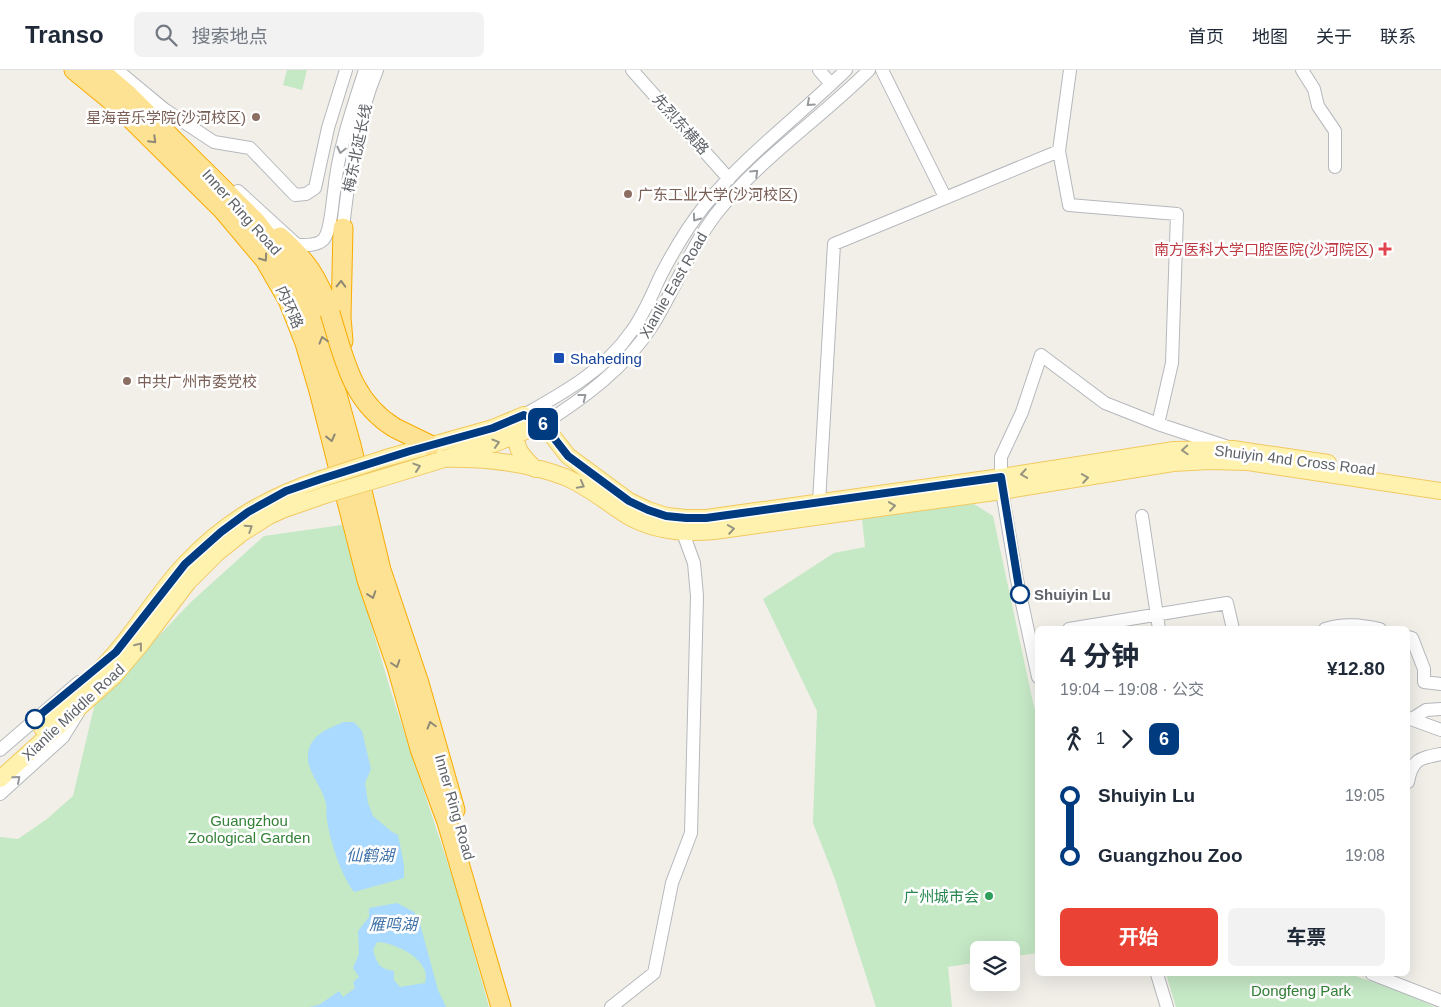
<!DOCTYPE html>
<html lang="zh">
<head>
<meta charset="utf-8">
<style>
	:root { --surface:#fff; --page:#f2f2f3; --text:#1f2937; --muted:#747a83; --line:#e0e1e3; --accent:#ea4335 }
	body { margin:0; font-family:Arial,"Noto Sans SC",sans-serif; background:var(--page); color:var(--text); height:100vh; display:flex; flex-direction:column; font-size:19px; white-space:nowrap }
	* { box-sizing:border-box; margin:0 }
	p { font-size:16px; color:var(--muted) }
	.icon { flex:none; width:28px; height:28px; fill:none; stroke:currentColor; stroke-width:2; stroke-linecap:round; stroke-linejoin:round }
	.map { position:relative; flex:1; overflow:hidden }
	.sheet { position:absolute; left:1035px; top:556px; width:375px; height:350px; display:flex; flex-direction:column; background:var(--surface); border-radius:8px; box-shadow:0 5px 20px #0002 }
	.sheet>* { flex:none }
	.badge { padding:0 10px; border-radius:8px; font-size:18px; line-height:32px }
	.controls { position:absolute; left:970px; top:871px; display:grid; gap:10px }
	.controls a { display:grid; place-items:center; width:50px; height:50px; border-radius:8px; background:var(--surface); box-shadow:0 5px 20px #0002; font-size:25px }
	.map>.badge { position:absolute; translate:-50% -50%; box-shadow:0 0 0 2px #fff }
	.legs { display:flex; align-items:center; gap:8px; height:55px; padding:0 25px; font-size:16px }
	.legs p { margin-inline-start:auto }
	.overview { display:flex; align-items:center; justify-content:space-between; height:85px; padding:0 25px }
	h1 { font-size:28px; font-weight:700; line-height:38px }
	.primary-button { display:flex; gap:10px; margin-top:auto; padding:10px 25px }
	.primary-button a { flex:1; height:58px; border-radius:8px; background:var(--accent); color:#fff; font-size:20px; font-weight:700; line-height:58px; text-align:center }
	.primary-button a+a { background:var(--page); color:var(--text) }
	ul { padding:0 25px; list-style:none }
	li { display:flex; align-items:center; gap:18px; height:60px; font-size:19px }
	li i { display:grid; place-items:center; width:8px; height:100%; margin:0 6px; background:currentColor }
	li i::after { content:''; width:12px; height:12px; margin:-6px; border:4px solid; border-radius:50%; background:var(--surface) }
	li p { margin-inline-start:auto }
	li:first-child i { background:linear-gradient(#0000 50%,currentColor 0) }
	li:last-child i { background:linear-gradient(currentColor 50%,#0000 0) }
	header { display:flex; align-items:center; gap:30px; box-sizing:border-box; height:70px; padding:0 25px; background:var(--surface); border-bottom:1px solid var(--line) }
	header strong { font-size:24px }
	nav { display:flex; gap:28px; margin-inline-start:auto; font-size:18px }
	.search { width:350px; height:45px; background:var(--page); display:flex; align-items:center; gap:12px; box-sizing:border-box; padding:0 18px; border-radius:8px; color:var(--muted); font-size:19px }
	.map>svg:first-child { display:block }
	.green { fill:#c5e8c5 }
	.water { fill:#aadaff; fill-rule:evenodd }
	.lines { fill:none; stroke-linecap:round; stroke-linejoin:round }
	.minor-casing { stroke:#b5b8bc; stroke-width:14 }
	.major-casing { stroke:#f2c960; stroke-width:18 }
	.highway-casing { stroke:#f9ab00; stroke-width:21 }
	.minor { stroke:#fff; stroke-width:12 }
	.major { stroke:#fff2af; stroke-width:16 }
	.highway { stroke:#fde293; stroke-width:19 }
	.major-bridge-casing { stroke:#f2c960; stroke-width:18; stroke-linecap:butt }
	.highway-bridge-casing { stroke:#f9ab00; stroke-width:21; stroke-linecap:butt }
	.major-bridge { stroke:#fff2af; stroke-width:16 }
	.highway-bridge { stroke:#fde293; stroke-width:19 }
	.oneway { stroke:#979a9d }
	.oneway2 { stroke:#8e8975 }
	.oneway3 { stroke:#979581 }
	.line-1-casing { stroke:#fff; stroke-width:11 }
	.line-1 { stroke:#003b80; stroke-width:8 }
	.education-dot { fill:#8d6e63; stroke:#fff; stroke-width:2 }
	.health-dot { fill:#e0444e; stroke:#fff; stroke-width:2 }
	.transit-dot { fill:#1a4fb4; stroke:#fff; stroke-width:2 }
	.stop-1-dot { fill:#fff; stroke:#003b80; stroke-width:2.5 }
	.leisure-dot { fill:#2e9e5b; stroke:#fff; stroke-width:2 }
	.labels { text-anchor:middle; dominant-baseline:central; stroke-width:5; stroke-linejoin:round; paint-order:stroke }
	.education-label { font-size:15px; fill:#785e54; stroke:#fff; text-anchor:start }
	.street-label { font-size:15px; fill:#5f6368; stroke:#fff }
	.health-label { font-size:15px; fill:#be3a42; stroke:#fff; text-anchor:end }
	.transit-label { font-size:15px; fill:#164399; stroke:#fff; text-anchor:start }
	.stop-label { font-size:15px; font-weight:bold; fill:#5f6368; stroke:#fff; text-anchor:start }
	.park-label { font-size:15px; fill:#348238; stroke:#fff }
	.leisure-label { font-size:15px; fill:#27864d; stroke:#fff; text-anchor:end }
	.water-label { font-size:16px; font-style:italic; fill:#4174aa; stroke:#fff }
</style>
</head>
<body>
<header>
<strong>Transo</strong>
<div class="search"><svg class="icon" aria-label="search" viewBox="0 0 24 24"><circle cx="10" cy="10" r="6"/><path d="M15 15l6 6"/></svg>搜索地点</div>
<nav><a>首页</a><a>地图</a><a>关于</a><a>联系</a></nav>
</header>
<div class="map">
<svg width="1441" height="937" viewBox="0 0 1441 937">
	<rect width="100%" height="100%" fill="#f1efe8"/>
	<path class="green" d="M287,0h20l-5,20 -19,-5z
		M974,434l19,12 41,191 3,8v238l-26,4v-7h-32v12l-31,5 4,40h-76l-41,-128 -22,-56 4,-112 -54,-112 71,-46 31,-6 -3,-28 50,-8z
		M342,455l49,167 65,196 33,119h-489v-170l18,2 29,-20 26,-23 22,-93 96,-101 73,-66z
		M1166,904h184l51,18 34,15h-259z"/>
	<path class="water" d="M344,652h10l8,9 9,38 -6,14 3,20 5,13 19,16 6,3 6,30v13l-50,14c-13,-17 -24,-51 -27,-72 -1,-7 0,-14 -2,-20 -4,-16 -22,-32 -16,-51 5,-16 21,-21 35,-27z
		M397,833l17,9 6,12 18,66 8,17h-137l10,-2 20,-14 4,6 12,-9 -2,-6 6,-5 -6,-9 6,-14 -1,-23 11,-14v-9zM377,872c16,1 42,12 48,29 1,4 1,8 0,12l-25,4 -6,-7v-9c-15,-2 -17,-8 -21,-21z"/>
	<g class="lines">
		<g class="minor-casing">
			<path id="minor" d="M117,0l47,39 50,33 36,6 45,47 11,-1 9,-6 13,-60 18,-58
				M632,0l97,109
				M819,0l12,14
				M882,0l63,127
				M1302,0l12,19 4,17 17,25v36
				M1059,81l10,54 108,9 -5,149 -14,61
				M238,121l59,54c9,0 19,1 26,-5 8,-8 9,-37 11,-48 4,-42 18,-82 31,-122
				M343,158c6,-54 13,-107 34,-158
				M524,345c39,-22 81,-45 107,-83 13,-17 21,-38 30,-57 13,-25 27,-49 45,-71 41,-50 94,-89 140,-134
				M543,354c41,-26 82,-56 109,-98 23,-37 38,-78 64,-112 41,-53 105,-96 153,-144
				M1001,407v-20l21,-45 19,-57 64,48 53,21 70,23
				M1002,421l15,89 21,97
				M819,432l15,-258 225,-93 11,-81
				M1142,446l17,113
				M1069,559l158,-26 6,26
				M1325,559c19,-6 36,-4 55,0
				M1408,567l4,1 12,31v13l17,2
				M1408,648l33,12
				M1412,649l14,-9 15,-1
				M0,680l79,-68
				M1408,712c4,-23 12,-24 33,-28
				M0,724l63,-57 16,-26
				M1157,904l10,33
				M1372,904l69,27
				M611,937l43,-34 18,-90 19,-50 6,-237 -3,-33 -11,-30"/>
		</g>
		<g class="major-casing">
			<path id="major" d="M524,345l19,9 25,32 61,45 19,9 19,6 19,2h20l295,-41 173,-27 59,-1 95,14
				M519,356c-7,22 2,28 16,43
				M386,388l107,-30 31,-13
				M441,389c42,-1 84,3 124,18 22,9 41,25 61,38 27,16 58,19 88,16l288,-40 171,-28 37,-2 38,1 193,29
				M392,405l104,-32 47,-19
				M42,658c25,-24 51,-49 74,-76 24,-28 43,-60 68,-87 40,-43 82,-67 137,-86
				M0,709l114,-103 27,-32 47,-62 29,-29 25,-20 27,-17 13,-6 43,-15"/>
		</g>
		<g class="highway-casing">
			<path id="highway" d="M74,0l45,37 103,102 43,51 23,40 17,43 14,48 48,189 30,87 23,82 27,73 54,185
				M99,0l29,25 128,127 29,37 16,25 17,42 33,119 30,125 38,113 36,127
				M280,167c26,23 39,42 50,76
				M343,271l-2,-24 2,-89
				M395,358l35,17"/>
		</g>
		<use href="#minor" class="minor"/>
		<use href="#major" class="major"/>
		<use href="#highway" class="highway"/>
		<g class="major-bridge-casing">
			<path id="major-bridge" d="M321,409l65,-21
				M325,425l67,-20"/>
		</g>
		<g class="highway-bridge-casing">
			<path id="highway-bridge" d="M330,243c14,45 21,88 65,115"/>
		</g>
		<use href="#major-bridge" class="major-bridge"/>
		<use href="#highway-bridge" class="highway-bridge"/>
	</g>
	<defs><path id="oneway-chevron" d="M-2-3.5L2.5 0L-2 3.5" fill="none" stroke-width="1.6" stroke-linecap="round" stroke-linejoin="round" transform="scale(1.25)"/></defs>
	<g class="oneway">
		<use href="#oneway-chevron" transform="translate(810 33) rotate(138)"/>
		<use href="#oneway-chevron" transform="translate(341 80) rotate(103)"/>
		<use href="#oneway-chevron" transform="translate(755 103) rotate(-44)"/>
		<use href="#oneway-chevron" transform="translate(696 148) rotate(126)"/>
		<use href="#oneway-chevron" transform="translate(583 327) rotate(-38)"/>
		<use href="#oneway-chevron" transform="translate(17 709) rotate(-41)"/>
	</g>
	<g class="oneway2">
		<use href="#oneway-chevron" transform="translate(153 70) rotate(45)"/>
		<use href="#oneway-chevron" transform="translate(264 188) rotate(55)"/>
		<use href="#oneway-chevron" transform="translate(341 214) rotate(-88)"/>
		<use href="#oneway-chevron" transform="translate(323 270) rotate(-106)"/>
		<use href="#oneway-chevron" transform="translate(331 368) rotate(76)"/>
		<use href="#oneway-chevron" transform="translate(372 525) rotate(71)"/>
		<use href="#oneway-chevron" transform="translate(396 594) rotate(72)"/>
		<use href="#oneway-chevron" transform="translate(431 655) rotate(-106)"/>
	</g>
	<g class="oneway3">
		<use href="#oneway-chevron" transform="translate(496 373) rotate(-17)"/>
		<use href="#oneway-chevron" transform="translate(1185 380) rotate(177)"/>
		<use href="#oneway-chevron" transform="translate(417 397) rotate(-18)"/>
		<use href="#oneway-chevron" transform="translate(1024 404) rotate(171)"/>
		<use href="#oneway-chevron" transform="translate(1085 408) rotate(-9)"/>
		<use href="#oneway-chevron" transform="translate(581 415) rotate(28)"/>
		<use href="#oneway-chevron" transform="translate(892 436) rotate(-8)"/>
		<use href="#oneway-chevron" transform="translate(249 458) rotate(-33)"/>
		<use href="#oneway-chevron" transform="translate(731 459) rotate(-9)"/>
		<use href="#oneway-chevron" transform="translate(139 576) rotate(-51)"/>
	</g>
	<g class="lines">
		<g class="line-1-casing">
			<path id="line-1" d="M35,649l81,-67 69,-88 36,-32 27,-20 38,-21 35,-12 89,-28 83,-23 31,-13 19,9 25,32 61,45 19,9 18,6 20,2h20l295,-41 19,117"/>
		</g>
		<use href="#line-1" class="line-1"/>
	</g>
	<g class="education-dot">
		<circle cx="256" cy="47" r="5"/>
		<circle cx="628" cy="124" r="5"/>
		<circle cx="127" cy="311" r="5"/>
	</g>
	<path class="health-dot" d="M1382.5 171.5h5v5h5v5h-5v5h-5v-5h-5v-5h5z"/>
	<rect class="transit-dot" x="553" y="282" width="12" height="12" rx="2.5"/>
	<g class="stop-1-dot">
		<circle cx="1020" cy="524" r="9"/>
		<circle cx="35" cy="649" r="9"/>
	</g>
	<circle class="leisure-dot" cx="989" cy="826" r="5"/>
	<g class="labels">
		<g class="education-label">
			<text x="246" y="47" text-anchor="end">星海音乐学院(沙河校区)</text>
			<text x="638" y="124">广东工业大学(沙河校区)</text>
			<text x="137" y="311">中共广州市委党校</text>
		</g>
		<g class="street-label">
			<text transform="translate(681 54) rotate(48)">先烈东横路</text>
			<text transform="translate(357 78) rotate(-78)">梅东北延长线</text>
			<text transform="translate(242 142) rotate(48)">Inner Ring Road</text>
			<text transform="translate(673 215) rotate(-60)">Xianlie East Road</text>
			<text transform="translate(290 237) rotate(66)">内环路</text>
			<text transform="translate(1295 390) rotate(7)">Shuiyin 4nd Cross Road</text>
			<text transform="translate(73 642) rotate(-43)">Xianlie Middle Road</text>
			<text transform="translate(455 737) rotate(74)">Inner Ring Road</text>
		</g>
		<g class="health-label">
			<text x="1374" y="179">南方医科大学口腔医院(沙河院区)</text>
		</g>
		<g class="transit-label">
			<text x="570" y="288">Shaheding</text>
		</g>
		<g class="stop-label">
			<text x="1034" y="524">Shuiyin Lu</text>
		</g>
		<g class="park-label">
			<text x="249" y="750">Guangzhou<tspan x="249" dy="17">Zoological Garden</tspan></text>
			<text x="1301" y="920">Dongfeng Park</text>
		</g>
		<g class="leisure-label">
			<text x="979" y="826">广州城市会</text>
		</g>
		<g class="water-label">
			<text x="370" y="785">仙鹤湖</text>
			<text x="393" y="854">雁鸣湖</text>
		</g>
	</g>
</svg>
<div class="controls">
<a><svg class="icon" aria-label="layers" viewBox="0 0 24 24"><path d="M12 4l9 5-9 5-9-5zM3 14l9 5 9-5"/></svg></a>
</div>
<b class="badge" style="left:543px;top:354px;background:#003b80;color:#fff">6</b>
<section class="sheet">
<div class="overview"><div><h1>4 分钟</h1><p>19:04 – 19:08 · 公交</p></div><b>¥12.80</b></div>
<div class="legs"><svg class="icon" aria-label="walk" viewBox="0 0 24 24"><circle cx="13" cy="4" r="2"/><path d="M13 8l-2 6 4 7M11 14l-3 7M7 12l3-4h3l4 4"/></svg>1<svg class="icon" aria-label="forward" viewBox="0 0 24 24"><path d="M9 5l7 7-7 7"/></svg><b class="badge" style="background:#003b80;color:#fff">6</b></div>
<ul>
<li><i style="color:#003b80"></i><b>Shuiyin Lu</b><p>19:05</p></li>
<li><i style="color:#003b80"></i><b>Guangzhou Zoo</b><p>19:08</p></li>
</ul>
<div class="primary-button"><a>开始</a><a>车票</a></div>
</section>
</div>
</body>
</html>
